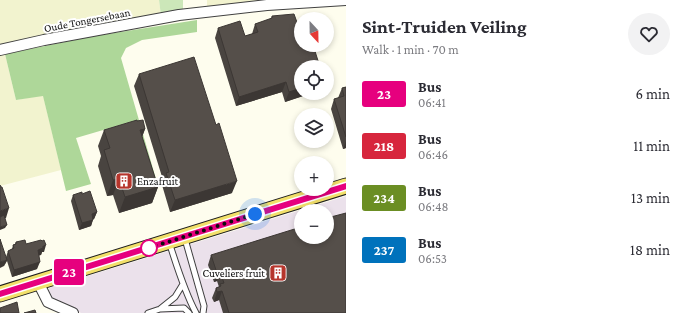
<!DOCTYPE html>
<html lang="en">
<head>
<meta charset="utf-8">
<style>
	:root { --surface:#fff; --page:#f2f2f3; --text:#2b2b33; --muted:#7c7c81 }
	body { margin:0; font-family:"Crimson Pro",serif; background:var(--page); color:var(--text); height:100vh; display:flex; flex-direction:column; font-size:15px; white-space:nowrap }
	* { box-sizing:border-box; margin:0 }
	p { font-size:13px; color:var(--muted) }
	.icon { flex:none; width:22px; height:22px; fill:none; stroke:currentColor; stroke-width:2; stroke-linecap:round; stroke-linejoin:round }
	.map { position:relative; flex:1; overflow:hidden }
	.details { display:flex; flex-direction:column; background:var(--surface); width:340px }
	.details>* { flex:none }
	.badge { padding:0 8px; border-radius:3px; font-size:14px; line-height:26px }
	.needle { width:26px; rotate:158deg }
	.buttons { position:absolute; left:294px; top:12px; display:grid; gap:8px }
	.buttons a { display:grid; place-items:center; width:40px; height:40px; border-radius:50%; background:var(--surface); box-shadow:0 2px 6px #0003; font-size:20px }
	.you { position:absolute; width:20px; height:20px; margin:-10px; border:3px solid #fff; border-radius:50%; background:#1a73e8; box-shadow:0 0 0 6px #1a73e833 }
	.map>.badge { position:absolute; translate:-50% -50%; box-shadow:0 0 0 2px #fff }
	.round { display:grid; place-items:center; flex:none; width:42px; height:42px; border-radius:21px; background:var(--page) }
	.summary { display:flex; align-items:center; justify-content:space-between; height:68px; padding:0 16px }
	h1 { font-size:19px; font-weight:700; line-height:30px }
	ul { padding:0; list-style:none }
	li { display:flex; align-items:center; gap:12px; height:52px; padding:0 16px }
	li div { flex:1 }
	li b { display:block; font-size:15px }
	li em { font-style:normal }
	li .badge { min-width:44px; font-weight:700; text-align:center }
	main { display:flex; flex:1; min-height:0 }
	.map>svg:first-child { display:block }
	.industrial { fill:#ebe1eb; fill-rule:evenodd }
	.farmland { fill:#f2f3cf }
	.green { fill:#cce7b9 }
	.forest { fill:#aed799 }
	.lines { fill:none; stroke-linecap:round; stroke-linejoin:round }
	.lane-casing { stroke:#404040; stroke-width:7 }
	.street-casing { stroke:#404040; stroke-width:12 }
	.primary-casing { stroke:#1e1e1e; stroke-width:17 }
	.lane { stroke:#fff; stroke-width:5 }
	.street { stroke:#fff; stroke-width:10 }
	.primary { stroke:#f2e06a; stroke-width:15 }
	.wall { fill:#494440 }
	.shaded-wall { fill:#3c3734 }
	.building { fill:#554f4a; stroke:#3c3734 }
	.line-casing { stroke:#fff; stroke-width:9 }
	.line { stroke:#e6007e; stroke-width:6 }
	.walk { stroke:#0d0d0d; stroke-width:4; stroke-dasharray:0 7.2 }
	.stop-dot { fill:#fff; stroke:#e6007e; stroke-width:2 }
	.labels { text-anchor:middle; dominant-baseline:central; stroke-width:4; stroke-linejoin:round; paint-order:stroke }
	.street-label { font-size:11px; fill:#0d0d0d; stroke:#fff }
	.poi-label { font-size:11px; fill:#0d0d0d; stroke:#fff; text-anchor:start }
</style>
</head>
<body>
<main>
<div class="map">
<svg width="346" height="313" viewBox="0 0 346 313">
	<rect width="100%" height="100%" fill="#fefdee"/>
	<path class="industrial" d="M346,196v117h-265l-31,-15 -2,-5 1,-5zM301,211h26v26h-26z"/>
	<path class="farmland" d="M0,0h159l2,16 -161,31z
		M207,0h98l-98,8z
		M5,54l11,46 27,-5 18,75 -61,16v-131z"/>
	<path class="green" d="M159,0h24v11l-22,5z"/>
	<path class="forest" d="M197,20v12l-55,8 -16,8 -5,10 35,121 -8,2 -21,-58 -51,15 15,46 -25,7 -23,-95 -27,4 -11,-46 90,-18z"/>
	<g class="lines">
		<g class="lane-casing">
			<path id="lane" d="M185,239l19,67 -1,7
				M169,242c8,24 15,49 27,71
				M160,309l24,-1 5,5
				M148,313l12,-4 15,-12 8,-13"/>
		</g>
		<g class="street-casing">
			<path id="street" d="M0,50l44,-10 135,-25 88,-10 79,-5
				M38,282l10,20 25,11"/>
		</g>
		<g class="primary-casing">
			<path id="primary" d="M0,294l346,-108"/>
		</g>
		<use href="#lane" class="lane"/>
		<use href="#street" class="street"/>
		<use href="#primary" class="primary"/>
	</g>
	<path class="wall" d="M272,16l29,77h11l-27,9 -3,-10 -46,14 -21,-68 3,-10 27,8 7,-2 3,-10 16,-5z
		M139,74l93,119 -62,19 -8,-27 1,-5 -29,-94z
		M346,87v61l-3,1 -12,-40 3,-10 4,-1 4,-10z
		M137,121l8,8 -3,8 16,50 -6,16 -33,10 -6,-18 -6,1 -9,-30 3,-10 -3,-10 6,-16z
		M82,194l15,18 -3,7h-1l-2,7 -12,4 -8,-29 2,-6z
		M16,242l10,2 18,8h-2l-1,3h-2l-2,14 -25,8 -5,-16 -3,5 2,-9 2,-6 4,-2 1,-4 2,-1z
		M211,255l135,58h-123l-4,-13 -5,2 -2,-4 4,-10 3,-1 -2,-6 -3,1 -6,-17z"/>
	<path class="shaded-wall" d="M286,82l-4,10 -46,14 3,-9z
		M301,88v5h11l-27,9 4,-10z
		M145,129l-6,16 1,-15z
		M346,141v7l-3,1z
		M119,179l-6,16 -6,1 6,-16z
		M237,181l-5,12 -62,19 5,-12z
		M158,187l-6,16 -33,10 6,-16z
		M9,208l-3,10 -6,2v-9z
		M97,212l-3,7 -5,2 3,-7z
		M93,220l-2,6 -12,4 3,-7z
		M7,225l-2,3 -5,2v-3z
		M46,245l-2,7h-2l-1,3 -6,2 3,-7 5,-4z
		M7,260l-3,6 -4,2v-6z
		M40,262l-3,7 -25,8 2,-7z
		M220,272l-3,9 -3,1 3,-9z
		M222,291l-3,9 -5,2 3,-10z"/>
	<path class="building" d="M294,14l5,14h2v17h12l7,22h-19v21l-12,4 -3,-10 -47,15 -21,-69 22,-7 5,15 13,-4 -3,-8 17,-6v-2z
		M194,57l22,68 3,-2 18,58 -62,19 -9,-27 3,-1 -30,-98z
		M346,87v50l-12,-38 10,-3 -2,-8z
		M137,120v1l6,-1 2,9 -5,1 18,57 -33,10 -6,-18 -6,1 -9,-30 6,-2 -6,-18z
		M0,185l1,2h1l7,21 -9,3z
		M90,191l7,21 -5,2 1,6 -11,3 -9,-28 9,-3v2z
		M346,213v100h-117l-7,-22 -5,1 -1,-4 5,-2 -1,-2 4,-1 -4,-11 -3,1 -6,-18 90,-28v10h26v-19z
		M4,215l3,10 -7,2v-10z
		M0,239l7,21 -7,2z
		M25,240l1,4 15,-4 1,1 2,-1 2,5 -3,1v2l-5,2 2,12 -26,8 -6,-19 6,-3 -1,-3 3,-1v-2z
		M17,302l2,11h-19v-5z
		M35,310l1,3h-12z"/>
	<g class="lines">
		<g class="line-casing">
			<path id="line" d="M0,294l346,-108"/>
		</g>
		<use href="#line" class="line"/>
		<path class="walk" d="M149,248l106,-34"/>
	</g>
	<defs>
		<g id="building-square" transform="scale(0.9)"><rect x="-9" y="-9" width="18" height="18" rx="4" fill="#b6352c" stroke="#fff"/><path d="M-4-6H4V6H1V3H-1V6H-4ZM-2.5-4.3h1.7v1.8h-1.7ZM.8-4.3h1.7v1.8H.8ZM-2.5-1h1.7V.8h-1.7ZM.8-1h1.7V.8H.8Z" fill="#fff"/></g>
	</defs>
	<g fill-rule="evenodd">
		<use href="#building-square" x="124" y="181"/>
		<use href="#building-square" x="278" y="273"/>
	</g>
	<circle class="stop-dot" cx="149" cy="248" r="8"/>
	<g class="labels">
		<g class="street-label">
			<text transform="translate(87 20) rotate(-11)">Oude Tongersebaan</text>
		</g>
		<g class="poi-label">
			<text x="137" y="181">Enzafruit</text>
			<text x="265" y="273" text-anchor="end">Cuveliers fruit</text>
		</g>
	</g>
</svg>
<div class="buttons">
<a><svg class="needle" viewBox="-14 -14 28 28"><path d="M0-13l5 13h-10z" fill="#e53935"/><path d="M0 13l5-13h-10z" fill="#7c7c81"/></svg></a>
<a><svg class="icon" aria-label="locate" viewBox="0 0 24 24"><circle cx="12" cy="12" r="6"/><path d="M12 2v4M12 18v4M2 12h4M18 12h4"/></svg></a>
<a><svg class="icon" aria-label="layers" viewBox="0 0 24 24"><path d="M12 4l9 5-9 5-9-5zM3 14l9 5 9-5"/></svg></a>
<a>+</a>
<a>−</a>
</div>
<div class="you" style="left:255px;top:214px"></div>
<b class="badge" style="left:69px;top:272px;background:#e6007e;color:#fff">23</b>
</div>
<section class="details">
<div class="summary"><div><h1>Sint-Truiden Veiling</h1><p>Walk · 1 min · 70 m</p></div><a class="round"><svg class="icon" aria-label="heart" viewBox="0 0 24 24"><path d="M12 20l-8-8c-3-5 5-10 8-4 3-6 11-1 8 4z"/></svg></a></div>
<ul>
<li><span class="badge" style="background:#e6007e;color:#fff">23</span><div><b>Bus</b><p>06:41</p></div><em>6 min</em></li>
<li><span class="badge" style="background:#d7263d;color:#fff">218</span><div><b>Bus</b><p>06:46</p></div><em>11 min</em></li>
<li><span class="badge" style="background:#6b8e23;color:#fff">234</span><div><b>Bus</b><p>06:48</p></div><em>13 min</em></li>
<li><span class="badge" style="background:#0072bc;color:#fff">237</span><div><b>Bus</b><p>06:53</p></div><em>18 min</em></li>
</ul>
</section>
</main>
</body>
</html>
